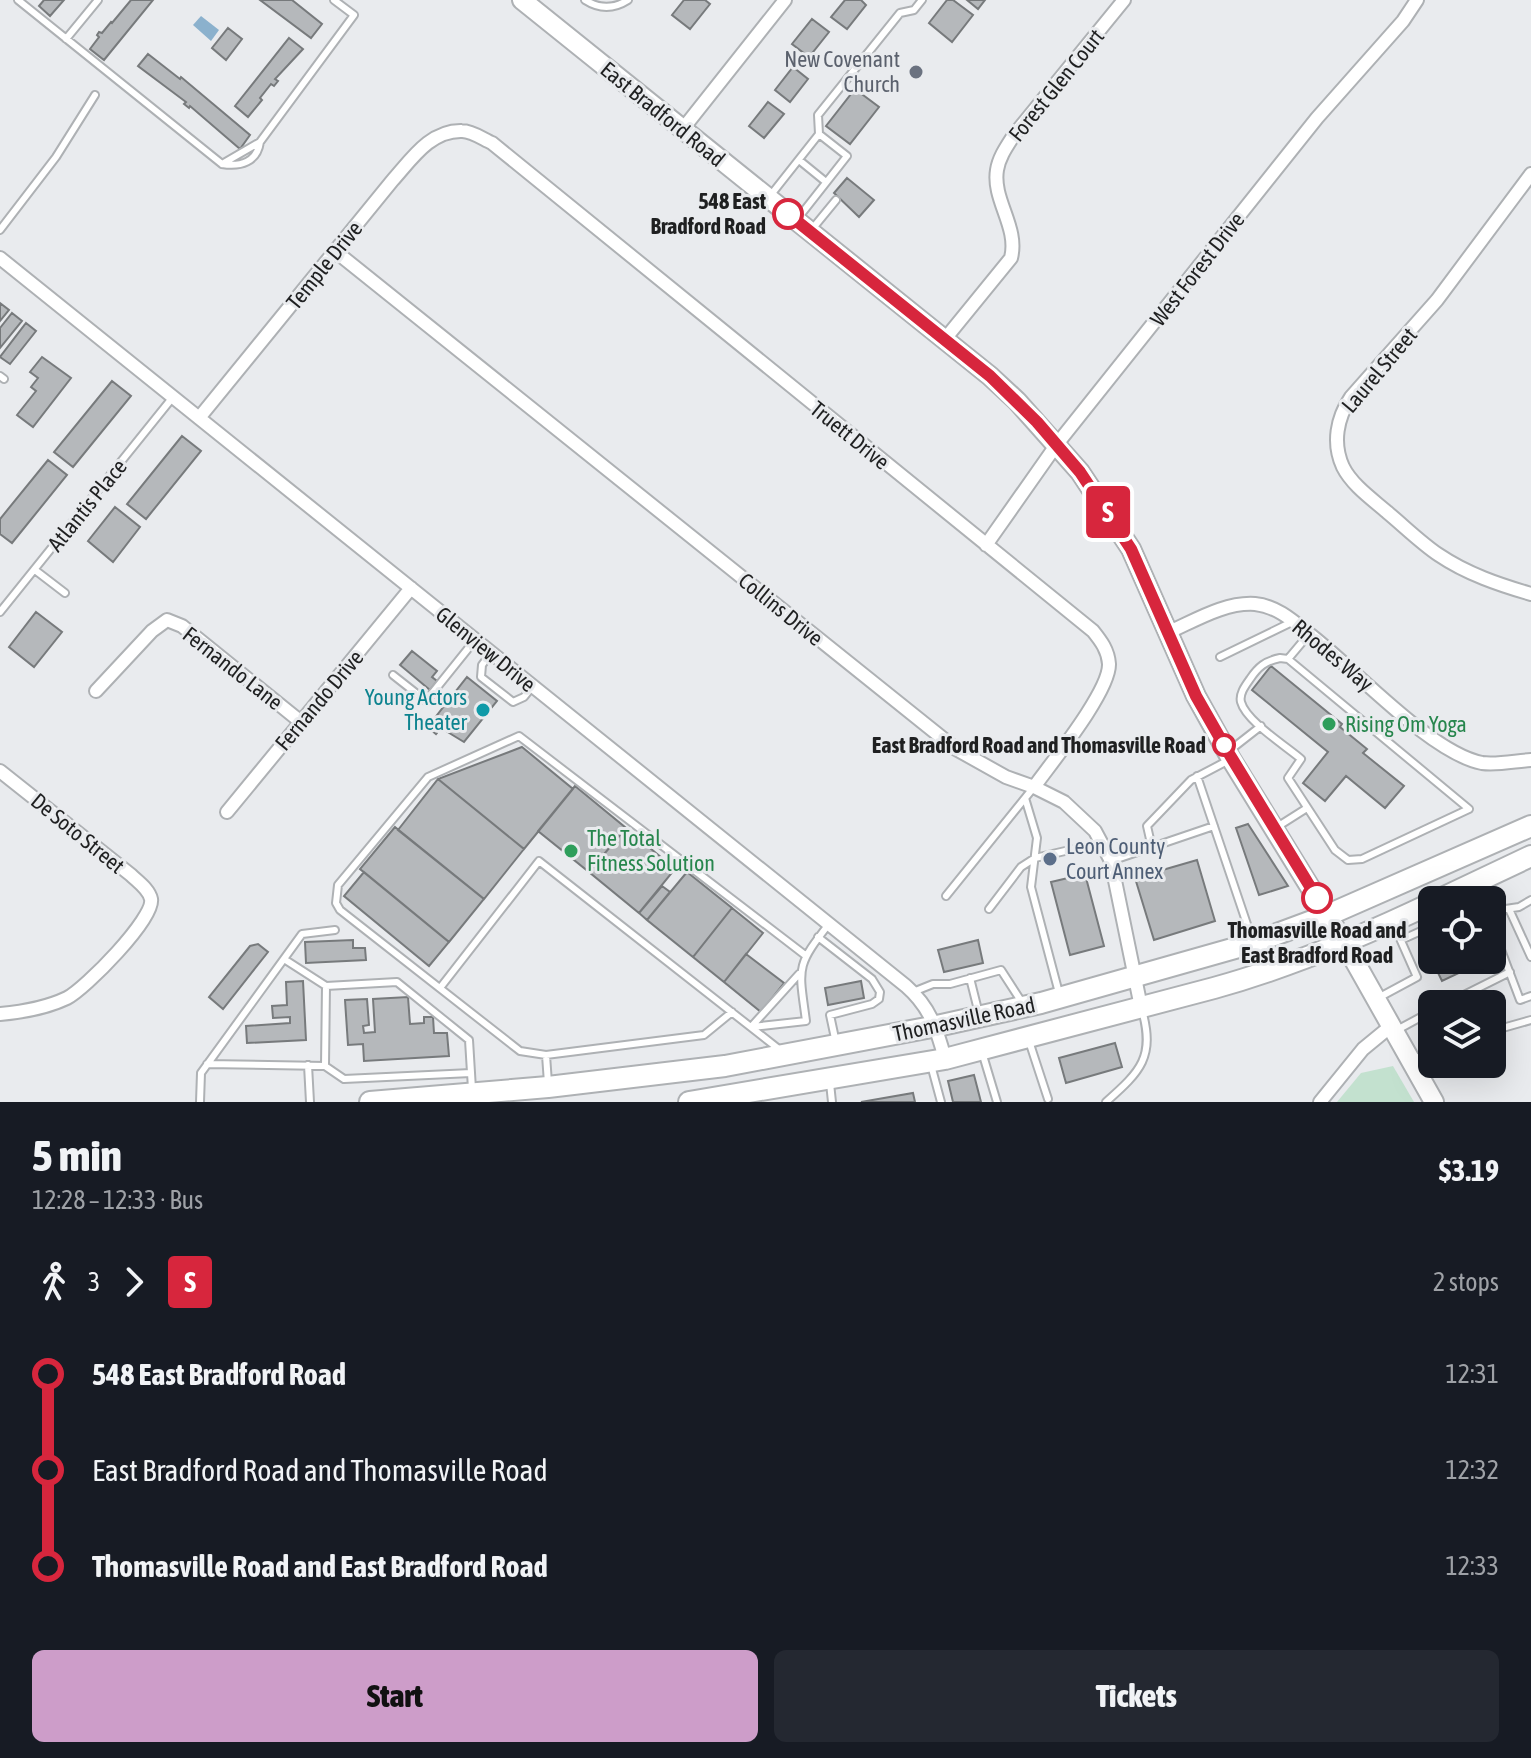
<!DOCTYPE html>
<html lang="en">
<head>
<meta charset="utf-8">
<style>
	:root { --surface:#171b24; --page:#242831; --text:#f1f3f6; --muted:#9ea1a6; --accent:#cd9dc9 }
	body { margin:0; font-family:"Asap Condensed",sans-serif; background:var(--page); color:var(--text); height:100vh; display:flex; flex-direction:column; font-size:30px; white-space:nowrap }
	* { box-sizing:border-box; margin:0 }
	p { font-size:26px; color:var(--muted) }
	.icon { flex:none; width:44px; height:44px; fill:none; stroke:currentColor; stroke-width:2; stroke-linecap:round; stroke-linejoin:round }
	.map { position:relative; height:1102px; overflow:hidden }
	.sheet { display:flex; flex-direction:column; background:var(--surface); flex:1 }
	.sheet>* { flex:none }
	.badge { padding:0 16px; border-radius:6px; font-size:28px; line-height:52px }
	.buttons { position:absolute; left:1418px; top:886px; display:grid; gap:16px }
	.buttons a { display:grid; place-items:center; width:88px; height:88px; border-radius:12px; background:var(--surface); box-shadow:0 8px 32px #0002; font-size:40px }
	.map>.badge { position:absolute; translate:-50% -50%; box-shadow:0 0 0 4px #fff }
	.legs { display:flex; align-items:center; gap:12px; height:88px; padding:0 32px; font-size:26px }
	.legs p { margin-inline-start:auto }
	.headline { display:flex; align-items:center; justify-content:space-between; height:136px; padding:0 32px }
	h1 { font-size:44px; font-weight:800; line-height:60px }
	.button { display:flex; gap:16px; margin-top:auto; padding:16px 32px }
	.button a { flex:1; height:92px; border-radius:12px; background:var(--accent); color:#111; font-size:32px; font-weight:800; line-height:92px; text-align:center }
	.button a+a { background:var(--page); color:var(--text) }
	ul { padding:0 32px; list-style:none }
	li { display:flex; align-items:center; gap:28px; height:96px; font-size:30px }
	li i { display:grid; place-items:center; width:12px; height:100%; margin:0 10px; background:currentColor }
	li i::after { content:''; width:20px; height:20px; margin:-10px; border:6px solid; border-radius:50%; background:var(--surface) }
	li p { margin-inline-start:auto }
	li:first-child i { background:linear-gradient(#0000 50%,currentColor 0) }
	li:last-child i { background:linear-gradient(currentColor 50%,#0000 0) }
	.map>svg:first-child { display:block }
	.green { fill:#c3e1cf }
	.water { fill:#8bb1cd }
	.building { fill:#b5b8bb; stroke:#777a7c; stroke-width:2 }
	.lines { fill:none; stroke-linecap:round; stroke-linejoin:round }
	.lane-casing { stroke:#aeb1b4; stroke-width:10 }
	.street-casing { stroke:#aeb1b4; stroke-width:16 }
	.secondary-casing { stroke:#aeb1b4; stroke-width:22 }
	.primary-casing { stroke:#aeb1b4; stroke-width:24 }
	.lane { stroke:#fff; stroke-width:6 }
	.street { stroke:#fff; stroke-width:12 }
	.secondary { stroke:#fff; stroke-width:18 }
	.primary { stroke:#fff; stroke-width:20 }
	.line-1-casing { stroke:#fff; stroke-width:18 }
	.line-1 { stroke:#d7263d; stroke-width:12 }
	.worship-dot { fill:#6b7280; stroke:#e9ebee; stroke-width:3 }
	.stop-1-dot { fill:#fff; stroke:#d7263d; stroke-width:4 }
	.culture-dot { fill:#0f9aa8; stroke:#e9ebee; stroke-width:3 }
	.leisure-dot { fill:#2e9e5b; stroke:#e9ebee; stroke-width:3 }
	.service-dot { fill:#5c6f8a; stroke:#e9ebee; stroke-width:3 }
	.labels { text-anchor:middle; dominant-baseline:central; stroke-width:6; stroke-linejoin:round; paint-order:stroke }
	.worship-label { font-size:22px; fill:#5b616d; stroke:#e9ebee; text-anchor:end }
	.street-label { font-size:22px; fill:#1f2021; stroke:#e9ebee }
	.stop-label { font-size:22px; font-weight:bold; fill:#1f2021; stroke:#e9ebee; text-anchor:end }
	.culture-label { font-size:22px; fill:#0d838f; stroke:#e9ebee; text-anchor:end }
	.leisure-label { font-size:22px; fill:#27864d; stroke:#e9ebee; text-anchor:start }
	.service-label { font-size:22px; fill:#4e5e75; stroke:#e9ebee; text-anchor:start }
</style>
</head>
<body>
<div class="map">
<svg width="1531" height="1102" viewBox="0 0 1531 1102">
	<rect width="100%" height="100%" fill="#e9ebee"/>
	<path class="green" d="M1393,1066l21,36h-77l24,-29z"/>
	<path class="water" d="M201,16l18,14 -8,11 -18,-16z"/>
	<path class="building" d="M44,0h20l-14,16 -11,-10z
		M131,0h22l-49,60 -14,-11 9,-12 -2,-2 2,-3 3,1 9,-11 1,1z
		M260,0h32l30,24 -11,14z
		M684,0h21l5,4 -20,25 -18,-14z
		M845,0h16l5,5 -19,24 -16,-12z
		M947,0h6l20,15 -21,27 -23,-19z
		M967,0h18l-7,9z
		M812,19l17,13 -20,25 -17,-13z
		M228,28l14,11 -16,21 -14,-12z
		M289,38l14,11 -28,30 3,2 -4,5 -3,-2 -11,14 2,2 -14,17 -13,-11z
		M148,54l32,25 1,-2 69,58 -10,14 -50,-43 -1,2 -5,-4 2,-2 -48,-36z
		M793,67l15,12 -18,23 -15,-12z
		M855,89l24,18 -29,37 -24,-18z
		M768,102l16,12 -20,24 -15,-12z
		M847,178l27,22 -15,17 -25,-24z
		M0,303l9,7 -9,11z
		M12,313l10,8 -22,27v-20z
		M26,323l10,8 -26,33 -10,-7z
		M42,357l29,21 -38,49 -16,-12 19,-24 -5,-4 7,-9 -8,-6z
		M112,381l19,15 -58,71 -19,-15z
		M182,436l19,15 -55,68 -19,-15z
		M48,460l19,15 -55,68 -12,-9v-15z
		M115,507l25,20 -27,35 -25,-21z
		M36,612l26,20 -28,35 -25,-20z
		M412,651l25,20 -5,6 5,4 -7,9 -30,-25z
		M1271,666l71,58 -2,3 27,22 -4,4 41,33 -19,22 -39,-32 -21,25 -22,-18 25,-31 -76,-62z
		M467,677l30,24 -33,41 -23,-14 -5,6 -6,-5 6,-8 -2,-2z
		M522,747l51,42 -49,60 -86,-70z
		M438,779l86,70 -40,50 -86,-69z
		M575,786l51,42 -37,44 -51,-41z
		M1248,824l40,62 -29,9 -23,-67z
		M395,827l89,72 -35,43 -89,-73z
		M626,828l49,41 -36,44 -50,-41z
		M1197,860l18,61 -61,19 -19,-62z
		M364,872l85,70 -20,24 -85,-70z
		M687,872l45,36 -39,49 -46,-37z
		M1085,874l19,72 -34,9 -19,-73z
		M662,886l8,6 -23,28 -8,-7z
		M732,908l31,25 -39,49 -31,-25z
		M1432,935v25l52,1 -42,20 -20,-41z
		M353,940v8h12l1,12 -60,3 -1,-21z
		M978,940l5,23 -39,9 -6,-22z
		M258,944l10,8 -45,57 -14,-12 41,-51z
		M746,954l38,29 -23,29 -37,-30z
		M303,981l3,59 -59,3 -1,-17 44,-3v-6l-17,1 -1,-12 15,-1 -1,-23z
		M861,981l3,17 -36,7 -3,-17z
		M408,997l2,27 14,-1v-6h9l1,16h13l2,23 -85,5 -1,-17 -15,1 -3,-45 22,-1 2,26 -6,1 1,7 11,-1 -2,-33z
		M1115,1043l7,24 -56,16 -7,-25z
		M974,1075l7,27h-28l-5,-21z
		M913,1093l2,9h-54z"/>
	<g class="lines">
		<g class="lane-casing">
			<path id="lane" d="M18,0l204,164c19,3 35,-2 38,-22l94,-127 -20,-15
				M585,0c14,9 29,9 43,0
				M66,39l32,-39
				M799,160l27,22
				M222,164l38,-22
				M770,196l49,-62 -1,-19 82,-102 14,-3 8,-10
				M799,217l48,-61 -28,-22
				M813,228l23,-28
				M0,230l56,-73 39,-62
				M0,376l4,3
				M35,570l30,23
				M0,612l173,-215
				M491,653l-9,12 -1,12 32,25 11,-5 8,-10
				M1220,657l72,-35
				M1280,658l8,1 181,150 -107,50 -14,1 -13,-10 -47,-72 13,-19c-15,-13 -55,-38 -60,-57 -2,-8 4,-16 9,-23 8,-12 15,-18 30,-21z
				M1288,659l21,-25
				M393,675l33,26 49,-61
				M1229,751l32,-25
				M1197,776l55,163
				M1025,798l12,40 -6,49 28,106
				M1277,827l30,-19
				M1152,848l-5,-22 44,-46 38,-20
				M1111,861l103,-35
				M1474,885l7,15
				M946,896l88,-109
				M989,909l32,-42 14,-9 56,-13
				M1509,909l22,48
				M1492,911l27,-4 12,-7
				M1492,926l28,74 11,-4
				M818,937l54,42 8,13 -1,7 -7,5 -42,11 6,28
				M1401,940l31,-14
				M284,959l42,27
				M970,978l9,36
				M440,988l99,-127 241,189
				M913,992l20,-8h17l51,-14 22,34
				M1378,998l39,-21 -23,-52
				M1446,1004l64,-32
				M732,1012l-28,23 -158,20 -26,-4 -180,-141 -4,-7 2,-18 90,-108 91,-41 286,219
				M751,1027l48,-53
				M752,1027l54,-6c-7,-53 -11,-54 23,-97
				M1397,1030l35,-19
				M1492,1031l39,-11
				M1029,1041l19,58
				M982,1052l15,50
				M546,1055l2,28
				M1413,1059l19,-7
				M207,1064l118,2 19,13 127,-6
				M308,1065l2,37
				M931,1065l10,37
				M325,1066l1,-80 71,-4 72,58 3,49
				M830,1083l2,19
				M200,1102l1,-29 101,-139 33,-4
				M1106,1102c35,-31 49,-45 36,-92"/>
		</g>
		<g class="street-casing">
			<path id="street" d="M682,130l103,-130
				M1531,174l-94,126 -86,97c-14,21 -19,46 -8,70 9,18 29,32 44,45 17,14 34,31 52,43 28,19 61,30 92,39
				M335,251l621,498 50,28 28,10 30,15 31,29 16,30 30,146
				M0,258l906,728c24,21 31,43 39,73
				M945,339l66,-81c8,-31 -19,-58 -14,-88 2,-13 10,-24 17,-35l110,-135
				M199,418l193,-237c19,-21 38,-51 70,-50 10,0 21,8 30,12l601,488c8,10 15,19 16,33 1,27 -57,98 -75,123
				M986,545l71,-101 260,-326 86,-97 14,-21
				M1169,632c27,-12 56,-30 86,-28 21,2 37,16 53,29 44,33 122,120 174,130 16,2 33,-2 49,-3
				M96,691l56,-60 15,-11 15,6 119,96
				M0,771l131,104c6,6 18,14 20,24 4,19 -66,90 -84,99 -21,10 -44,14 -67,16
				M227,812l184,-224
				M1320,1102l43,-53 28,-23"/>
		</g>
		<g class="secondary-casing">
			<path id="secondary" d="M522,0l468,376 27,25 63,71 51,77 65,147 35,63 114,185 89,158"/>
		</g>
		<g class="primary-casing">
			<path id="primary" d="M1438,900l93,-44
				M370,1102l178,-15 177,-21 212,-40 104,-23 212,-60 75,-28 203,-89
				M689,1102l256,-43 269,-71c76,-21 147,-51 218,-85"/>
		</g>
		<use href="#lane" class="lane"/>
		<use href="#street" class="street"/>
		<use href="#secondary" class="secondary"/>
		<use href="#primary" class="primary"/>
	</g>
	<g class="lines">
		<g class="line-1-casing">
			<path id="line-1" d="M788,214l202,162 47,46 43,50 51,77 65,147 32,56 89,146"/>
		</g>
		<use href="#line-1" class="line-1"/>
	</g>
	<circle class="worship-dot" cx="916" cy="72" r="8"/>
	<g class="stop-1-dot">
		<circle cx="788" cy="214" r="14"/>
		<circle cx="1224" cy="745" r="10"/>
		<circle cx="1317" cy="898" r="14"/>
	</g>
	<circle class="culture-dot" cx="483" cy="710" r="8"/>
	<g class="leisure-dot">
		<circle cx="1329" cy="724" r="8"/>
		<circle cx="571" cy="851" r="8"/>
	</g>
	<circle class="service-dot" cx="1050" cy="859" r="8"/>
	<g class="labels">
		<g class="worship-label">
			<text x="900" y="59">New Covenant<tspan x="900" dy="25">Church</tspan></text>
		</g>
		<g class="street-label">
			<text transform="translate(1056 85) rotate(-51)">Forest Glen Court</text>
			<text transform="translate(663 114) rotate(39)">East Bradford Road</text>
			<text transform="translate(324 265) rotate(-51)">Temple Drive</text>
			<text transform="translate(1197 269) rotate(-52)">West Forest Drive</text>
			<text transform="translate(1379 370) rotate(-50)">Laurel Street</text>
			<text transform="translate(850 435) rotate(39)">Truett Drive</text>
			<text transform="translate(87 505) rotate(-51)">Atlantis Place</text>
			<text transform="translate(781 609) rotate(39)">Collins Drive</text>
			<text transform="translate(486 649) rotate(39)">Glenview Drive</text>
			<text transform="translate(1333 655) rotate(40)">Rhodes Way</text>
			<text transform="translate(233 668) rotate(38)">Fernando Lane</text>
			<text transform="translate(319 700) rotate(-50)">Fernando Drive</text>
			<text transform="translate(78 833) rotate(39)">De Soto Street</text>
			<text transform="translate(964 1019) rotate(-12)">Thomasville Road</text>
		</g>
		<g class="stop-label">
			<text x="766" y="201">548 East<tspan x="766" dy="25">Bradford Road</tspan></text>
			<text x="1206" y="745">East Bradford Road and Thomasville Road</text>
			<text x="1317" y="930" text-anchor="middle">Thomasville Road and<tspan x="1317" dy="25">East Bradford Road</tspan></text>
		</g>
		<g class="culture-label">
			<text x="467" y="697">Young Actors<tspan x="467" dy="25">Theater</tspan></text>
		</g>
		<g class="leisure-label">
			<text x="1345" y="724">Rising Om Yoga</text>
			<text x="587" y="838">The Total<tspan x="587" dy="25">Fitness Solution</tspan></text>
		</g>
		<g class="service-label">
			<text x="1066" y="846">Leon County<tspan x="1066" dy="25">Court Annex</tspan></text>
		</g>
	</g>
</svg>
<div class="buttons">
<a><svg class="icon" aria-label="locate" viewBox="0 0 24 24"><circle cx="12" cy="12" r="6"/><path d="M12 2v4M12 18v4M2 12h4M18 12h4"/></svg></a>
<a><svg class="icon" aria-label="layers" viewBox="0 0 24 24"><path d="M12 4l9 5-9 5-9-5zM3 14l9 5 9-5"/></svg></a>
</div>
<b class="badge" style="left:1108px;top:512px;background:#d7263d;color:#fff">S</b>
</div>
<section class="sheet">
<div class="headline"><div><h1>5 min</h1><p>12:28 – 12:33 · Bus</p></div><b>$3.19</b></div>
<div class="legs"><svg class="icon" aria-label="walk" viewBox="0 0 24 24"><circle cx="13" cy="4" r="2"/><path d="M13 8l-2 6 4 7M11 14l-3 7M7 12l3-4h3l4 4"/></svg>3<svg class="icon" aria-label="forward" viewBox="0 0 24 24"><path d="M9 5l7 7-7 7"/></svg><b class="badge" style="background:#d7263d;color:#fff">S</b><p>2 stops</p></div>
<ul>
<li><i style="color:#d7263d"></i><b>548 East Bradford Road</b><p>12:31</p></li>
<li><i style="color:#d7263d"></i><span>East Bradford Road and Thomasville Road</span><p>12:32</p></li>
<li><i style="color:#d7263d"></i><b>Thomasville Road and East Bradford Road</b><p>12:33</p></li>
</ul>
<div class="button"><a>Start</a><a>Tickets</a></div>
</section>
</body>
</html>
